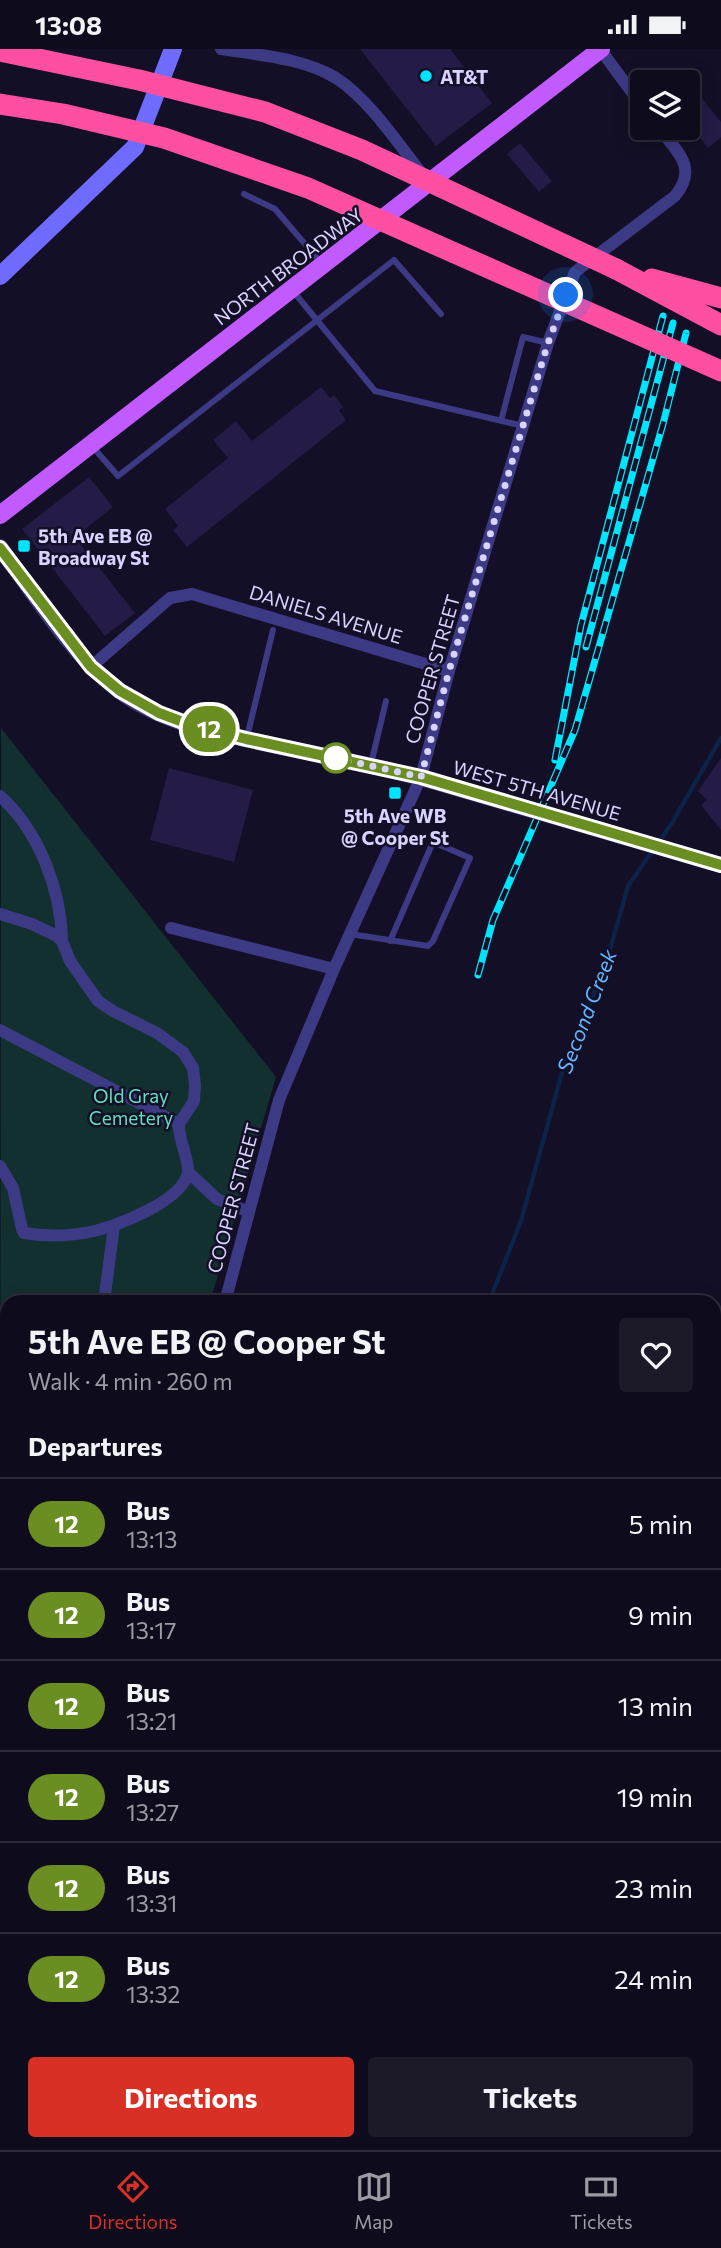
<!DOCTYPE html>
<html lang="en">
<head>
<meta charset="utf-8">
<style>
	:root { --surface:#0e0b1c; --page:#1c1929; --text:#f1f3f6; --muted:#9b9ba3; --line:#2e2b3b; --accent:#d93025 }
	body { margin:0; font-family:Commissioner,sans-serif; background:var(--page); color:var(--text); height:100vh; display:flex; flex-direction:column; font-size:26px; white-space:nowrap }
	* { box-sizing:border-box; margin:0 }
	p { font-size:23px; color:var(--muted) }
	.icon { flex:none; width:38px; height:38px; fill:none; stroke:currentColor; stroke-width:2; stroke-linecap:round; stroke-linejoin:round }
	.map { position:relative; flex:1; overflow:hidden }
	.drawer { position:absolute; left:0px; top:1246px; width:721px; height:856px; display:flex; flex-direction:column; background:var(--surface); border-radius:21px 21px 0 0; box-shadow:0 4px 18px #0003,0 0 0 2px var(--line) }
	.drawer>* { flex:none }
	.badge { padding:0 14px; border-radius:23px; font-size:24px; line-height:46px }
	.buttons { position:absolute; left:630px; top:21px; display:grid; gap:14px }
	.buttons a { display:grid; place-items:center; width:70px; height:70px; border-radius:7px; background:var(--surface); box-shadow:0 4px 18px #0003,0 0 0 2px var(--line); font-size:35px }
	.you { position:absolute; width:35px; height:35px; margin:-18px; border:5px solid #fff; border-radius:50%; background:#1a73e8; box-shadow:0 0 0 10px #1a73e833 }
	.map>.badge { position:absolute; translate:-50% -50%; box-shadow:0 0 0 4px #fff }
	h2 { padding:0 28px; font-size:26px; line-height:63px }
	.round { display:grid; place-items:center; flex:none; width:74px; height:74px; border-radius:7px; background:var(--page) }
	.summary { display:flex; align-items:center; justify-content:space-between; height:119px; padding:0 28px }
	h1 { font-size:33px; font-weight:700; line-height:52px }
	.primary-button { display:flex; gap:14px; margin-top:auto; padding:14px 28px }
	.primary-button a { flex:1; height:80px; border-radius:7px; background:var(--accent); color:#fff; font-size:28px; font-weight:700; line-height:80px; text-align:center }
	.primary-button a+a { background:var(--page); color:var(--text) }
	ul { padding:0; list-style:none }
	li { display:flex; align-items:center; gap:21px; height:91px; padding:0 28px; border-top:2px solid var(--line) }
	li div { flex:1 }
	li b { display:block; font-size:26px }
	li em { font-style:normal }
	li .badge { min-width:77px; font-weight:700; text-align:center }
	.status { display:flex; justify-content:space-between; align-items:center; height:49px; padding:0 35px; background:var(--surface); direction:ltr }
	.status svg { height:19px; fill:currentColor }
	.menu { display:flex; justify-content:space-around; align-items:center; height:98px; border-top:2px solid var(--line); background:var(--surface); font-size:19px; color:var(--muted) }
	.menu a { display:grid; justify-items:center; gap:4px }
	.menu .current { color:var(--accent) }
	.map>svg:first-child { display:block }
	.green { fill:#12302f }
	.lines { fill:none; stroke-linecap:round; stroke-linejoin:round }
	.stream { stroke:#0c2248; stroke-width:4.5 }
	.building { fill:#241b47 }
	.service { stroke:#3d3a85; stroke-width:6 }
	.minor { stroke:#3d3a85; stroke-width:12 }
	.tertiary { stroke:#3d3a85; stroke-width:16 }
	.secondary { stroke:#6f6bff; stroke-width:18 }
	.primary { stroke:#c25bff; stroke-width:18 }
	.motorway { stroke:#ff4fa3; stroke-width:21 }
	.rail-casing { stroke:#00e5ff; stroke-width:7 }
	.rail { stroke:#130f26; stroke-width:4.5; stroke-dasharray:13; stroke-linecap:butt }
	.tertiary-bridge { stroke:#3d3a85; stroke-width:16 }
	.motorway-bridge { stroke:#ff4fa3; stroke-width:21 }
	.line-casing { stroke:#fff; stroke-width:16 }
	.line { stroke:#6b8e23; stroke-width:10 }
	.walk { stroke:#d9d4ff; stroke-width:7; stroke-dasharray:0 12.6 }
	.poi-dot { fill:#00e5ff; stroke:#130f26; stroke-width:2.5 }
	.stop-dot { fill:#fff; stroke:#6b8e23; stroke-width:3.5 }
	.labels { text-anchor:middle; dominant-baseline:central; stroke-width:5; stroke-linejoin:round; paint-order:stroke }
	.poi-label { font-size:19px; font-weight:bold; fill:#d9d4ff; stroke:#130f26; text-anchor:start }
	.street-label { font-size:19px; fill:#d9d4ff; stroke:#130f26 }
	.park-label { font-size:19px; fill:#5fe0c0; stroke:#130f26 }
	.water-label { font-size:21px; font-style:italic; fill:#62b6ff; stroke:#130f26 }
</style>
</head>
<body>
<div class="status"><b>13:08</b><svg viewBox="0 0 49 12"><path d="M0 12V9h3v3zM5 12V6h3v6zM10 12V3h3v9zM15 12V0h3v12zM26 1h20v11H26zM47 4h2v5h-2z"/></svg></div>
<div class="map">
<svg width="721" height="2101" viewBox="0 0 721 2101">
	<rect width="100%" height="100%" fill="#130f26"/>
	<path class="green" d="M1,679l275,349 -66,225h-203v470l-7,-1z"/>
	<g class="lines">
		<path class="stream" d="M489,1253l32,-81 42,-152 43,-105 22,-78 44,-63 49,-85
			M365,2101l3,-6"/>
	</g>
	<path class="building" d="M360,0h90l42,54 -56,43z
		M688,32l33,41v15l-13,11 -20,-25z
		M520,94l32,38 -13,11 -32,-38z
		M321,338l9,11 4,-3 9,12 -4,3 7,10 -159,127 -14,-17 5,-4 -13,-17 63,-51 -15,-18 23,-19 16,20z
		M89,428l24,30 -38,30 60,76 -30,23 -83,-107z
		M721,709v72l-20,-25 6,-5 -9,-9z
		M169,719l84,22 -19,72 -84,-22z"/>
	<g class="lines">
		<path class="service" d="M244,145l31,15 47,55
			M293,242l82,100 148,35
			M501,372l22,-84 25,6
			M92,397l26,30 276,-216 47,54
			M247,688l26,-107
			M371,715l15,-63
			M350,885l78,12 5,-5 37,-83 -37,-16 -43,99
			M714,1758l7,1
			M714,2005h7"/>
		<path class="minor" d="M221,0c38,6 82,9 115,29 34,22 62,66 87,97
			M600,0l42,57
			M91,618l79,-69 22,-4 257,77
			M0,747c39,35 61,94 62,145
			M0,865l32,10 23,11 7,6 8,20 28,40 15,10 44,22 26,19 10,16 2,17 -1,16 -15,23c-1,16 10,34 9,48 -4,28 -70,54 -94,59 -22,5 -47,6 -70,2l-2,-4 -9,-41 -13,-22
			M171,879l163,41
			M0,981l179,94
			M188,1123l29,27 32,13
			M104,1253l10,-76
			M225,1253l54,-202 55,-131 87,-192 28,-106 99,-328 27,-71 100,-76c24,-29 1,-45 -16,-68
			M0,1269l7,1
			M0,1399l7,12
			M0,1590l7,-12
			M714,1627l7,1
			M0,1741l7,1
			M714,1870l7,1
			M714,1894l7,2"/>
		<path class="tertiary" d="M0,498c36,49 70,106 118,143 45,35 106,44 159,56 63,13 125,25 186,44"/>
		<path class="secondary" d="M0,227l135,-129 38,-98"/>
		<path class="primary" d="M0,466l601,-466"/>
		<path class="motorway" d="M616,220l105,56
			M652,230l69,19"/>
		<g class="rail-casing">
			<path id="rail" d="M586,598l87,-324
				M555,711l26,-135 82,-309
				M478,926l15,-55 82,-190 88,-306 23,-91"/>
		</g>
		<use href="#rail" class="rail"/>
		<path class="tertiary-bridge" d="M463,741l258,75"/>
		<path class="motorway-bridge" d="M0,2l139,29 126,32 97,38 254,119
			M0,55l63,10 101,24 144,50 413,183"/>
	</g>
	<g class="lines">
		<g class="line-casing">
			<path id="line" d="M0,499l91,119 29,24 39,22 32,12 55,14 175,38 300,88"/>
		</g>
		<use href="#line" class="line"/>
		<path class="walk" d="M336,709l85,19 28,-106 99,-328 18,-48"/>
	</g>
	<g class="poi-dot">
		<circle cx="426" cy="27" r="7"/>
		<rect x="17" y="490" width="14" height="14" rx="3.5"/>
		<rect x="388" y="737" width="14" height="14" rx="3.5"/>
	</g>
	<circle class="stop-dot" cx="336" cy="709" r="14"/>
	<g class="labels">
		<g class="poi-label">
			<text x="440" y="27">AT&amp;T</text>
			<text x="38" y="486">5th Ave EB @<tspan x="38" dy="22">Broadway St</tspan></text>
			<text x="395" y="766" text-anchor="middle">5th Ave WB<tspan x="395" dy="22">@ Cooper St</tspan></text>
		</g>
		<g class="street-label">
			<text transform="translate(288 217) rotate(-37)">NORTH BROADWAY</text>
			<text transform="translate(326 565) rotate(17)">DANIELS AVENUE</text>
			<text transform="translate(432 620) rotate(-74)">COOPER STREET</text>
			<text transform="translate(537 741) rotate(16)">WEST 5TH AVENUE</text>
			<text transform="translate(233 1149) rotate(-75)">COOPER STREET</text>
		</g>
		<g class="park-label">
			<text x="131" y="1046">Old Gray<tspan x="131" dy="22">Cemetery</tspan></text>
		</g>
		<g class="water-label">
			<text transform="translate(586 962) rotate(-69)">Second Creek</text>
		</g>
	</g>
</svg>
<div class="buttons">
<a><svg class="icon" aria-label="layers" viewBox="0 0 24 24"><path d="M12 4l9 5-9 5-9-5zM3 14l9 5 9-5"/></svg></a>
</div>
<div class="you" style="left:566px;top:246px"></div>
<b class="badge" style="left:209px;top:680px;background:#6b8e23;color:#fff">12</b>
<section class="drawer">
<div class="summary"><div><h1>5th Ave EB @ Cooper St</h1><p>Walk · 4 min · 260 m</p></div><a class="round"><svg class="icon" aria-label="heart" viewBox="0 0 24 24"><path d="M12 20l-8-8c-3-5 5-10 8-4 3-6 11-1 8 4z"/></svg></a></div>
<h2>Departures</h2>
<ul>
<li><span class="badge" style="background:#6b8e23;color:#fff">12</span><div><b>Bus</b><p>13:13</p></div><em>5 min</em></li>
<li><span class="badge" style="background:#6b8e23;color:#fff">12</span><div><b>Bus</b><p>13:17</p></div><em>9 min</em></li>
<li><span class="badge" style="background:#6b8e23;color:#fff">12</span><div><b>Bus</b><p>13:21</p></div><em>13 min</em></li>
<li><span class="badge" style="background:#6b8e23;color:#fff">12</span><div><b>Bus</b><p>13:27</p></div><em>19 min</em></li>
<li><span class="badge" style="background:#6b8e23;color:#fff">12</span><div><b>Bus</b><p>13:31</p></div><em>23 min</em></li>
<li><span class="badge" style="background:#6b8e23;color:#fff">12</span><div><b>Bus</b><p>13:32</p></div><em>24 min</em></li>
</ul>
<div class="primary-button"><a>Directions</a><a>Tickets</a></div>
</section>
</div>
<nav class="menu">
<a class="current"><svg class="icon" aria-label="directions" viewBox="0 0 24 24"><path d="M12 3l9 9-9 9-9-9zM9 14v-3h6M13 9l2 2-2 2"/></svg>Directions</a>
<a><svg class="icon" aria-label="map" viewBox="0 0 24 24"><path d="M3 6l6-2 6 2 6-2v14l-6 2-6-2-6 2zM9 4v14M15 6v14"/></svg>Map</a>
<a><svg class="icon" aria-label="tickets" viewBox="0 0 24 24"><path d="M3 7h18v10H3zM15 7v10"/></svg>Tickets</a>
</nav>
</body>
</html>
